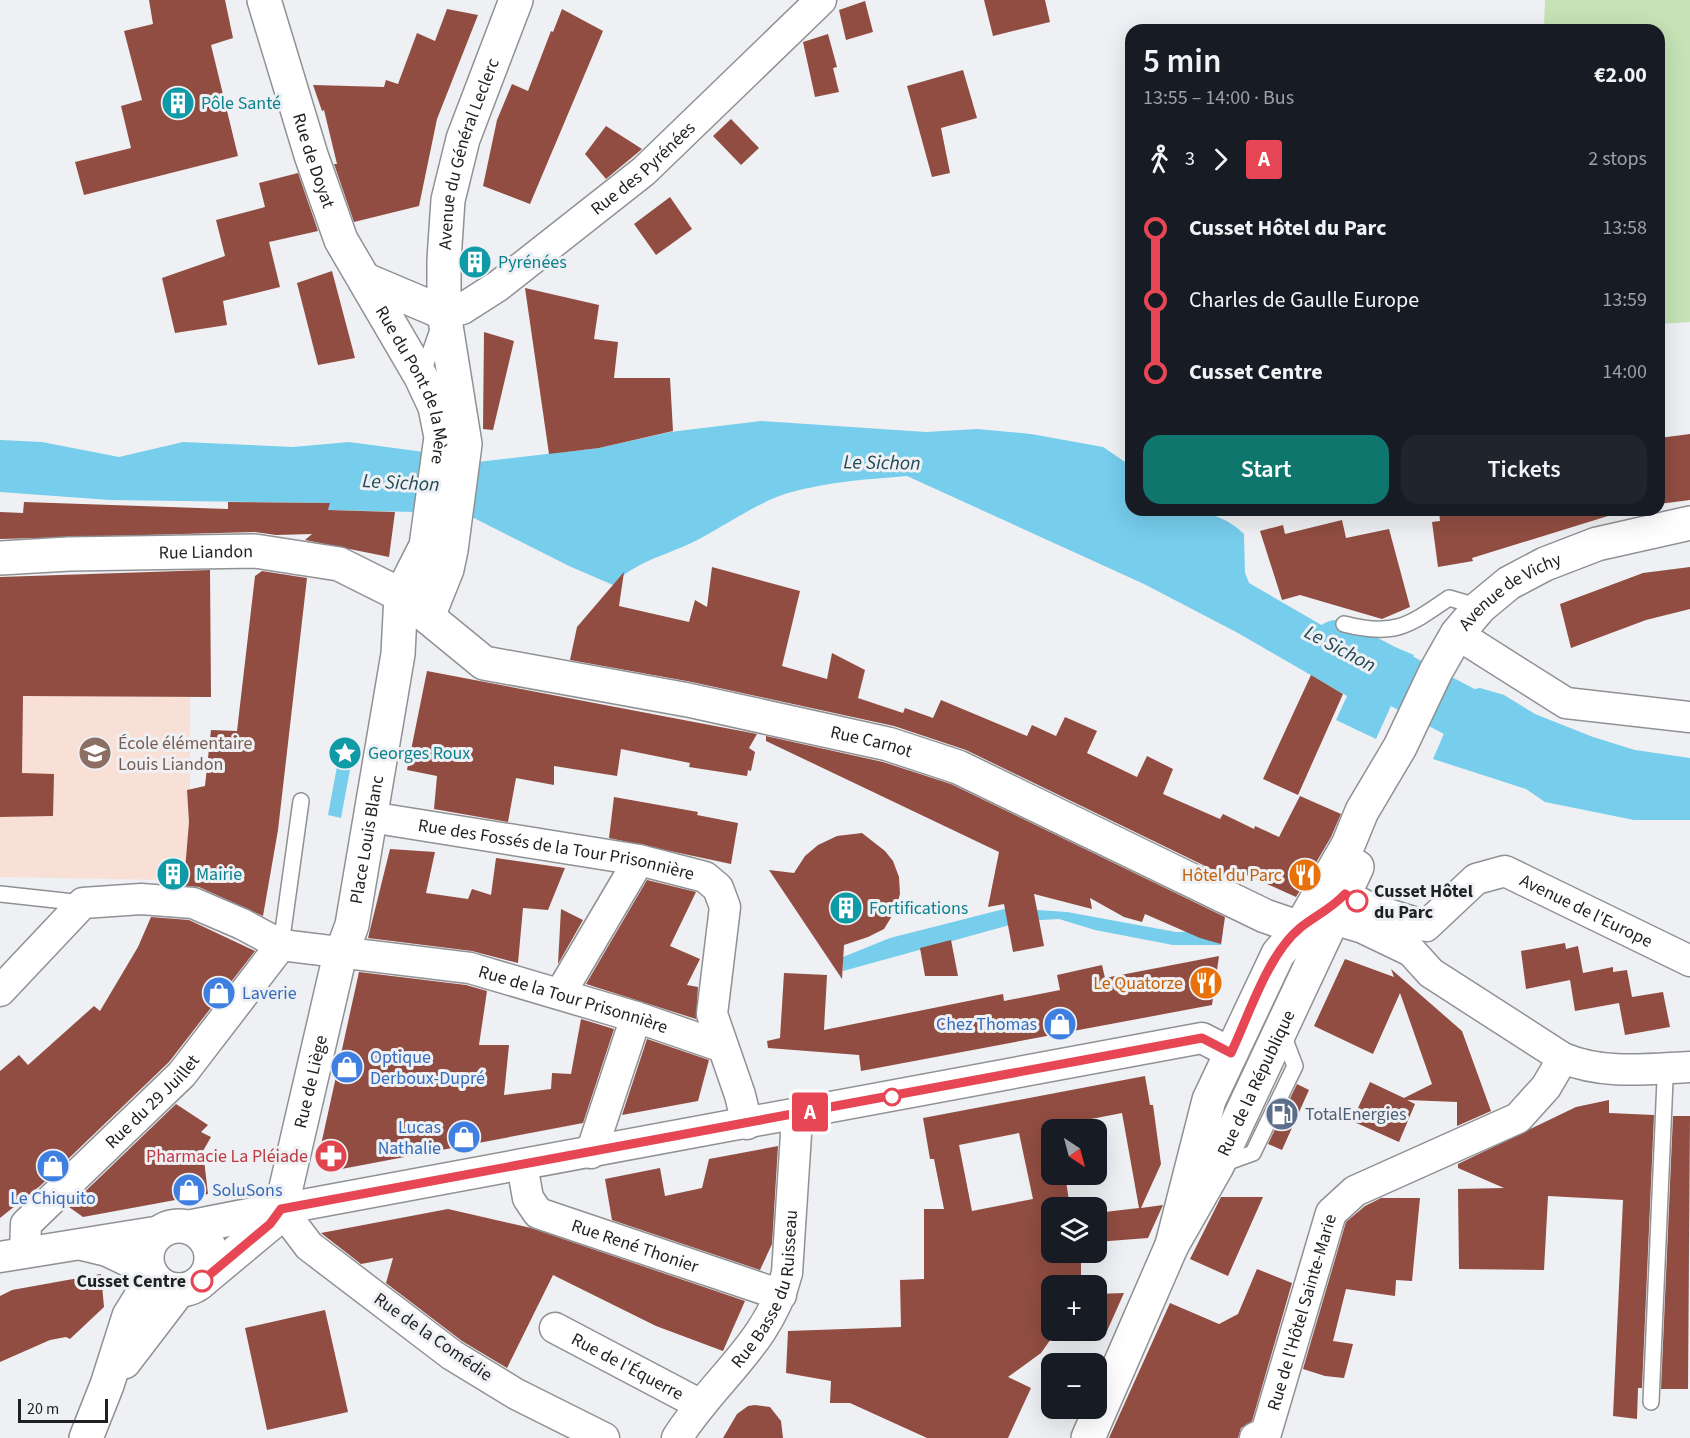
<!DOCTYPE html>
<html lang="en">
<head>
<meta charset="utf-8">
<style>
	:root { --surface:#171b24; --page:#20242c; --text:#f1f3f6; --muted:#9ea1a6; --accent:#0f766e }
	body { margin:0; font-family:"Source Sans 3",sans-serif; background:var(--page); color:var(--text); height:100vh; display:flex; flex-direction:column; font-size:22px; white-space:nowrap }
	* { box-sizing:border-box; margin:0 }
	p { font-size:20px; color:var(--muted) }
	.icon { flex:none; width:33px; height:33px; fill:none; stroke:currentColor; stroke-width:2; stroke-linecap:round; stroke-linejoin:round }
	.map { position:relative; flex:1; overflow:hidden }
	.sheet { position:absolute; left:1125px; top:24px; width:540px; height:492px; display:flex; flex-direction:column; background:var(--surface); border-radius:18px; box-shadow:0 6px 24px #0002 }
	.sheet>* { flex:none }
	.badge { padding:0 12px; border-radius:4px; font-size:21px; line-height:39px }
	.needle { width:39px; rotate:144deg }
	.buttons { position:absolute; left:1041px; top:1119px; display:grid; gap:12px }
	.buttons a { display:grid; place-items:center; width:66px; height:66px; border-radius:12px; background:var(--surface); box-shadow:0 6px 24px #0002; font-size:30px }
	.scale { position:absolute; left:18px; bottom:15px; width:90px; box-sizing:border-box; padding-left:6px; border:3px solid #1f2021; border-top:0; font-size:16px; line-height:21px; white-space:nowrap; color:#1f2021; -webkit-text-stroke:4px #eef0f3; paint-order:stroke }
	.map>.badge { position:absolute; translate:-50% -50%; box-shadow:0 0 0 3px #fff }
	.legs { display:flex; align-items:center; gap:9px; height:66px; padding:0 18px; font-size:20px }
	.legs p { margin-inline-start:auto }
	.headline { display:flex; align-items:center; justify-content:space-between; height:102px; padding:0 18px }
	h1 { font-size:33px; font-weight:600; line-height:45px }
	.action { display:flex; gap:12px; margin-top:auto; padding:12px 18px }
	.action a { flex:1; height:69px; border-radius:18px; background:var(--accent); color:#fff; font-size:24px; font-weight:600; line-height:69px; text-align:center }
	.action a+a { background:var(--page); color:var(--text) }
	ul { padding:0 18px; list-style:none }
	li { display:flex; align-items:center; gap:21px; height:72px; font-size:22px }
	li i { display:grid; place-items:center; width:9px; height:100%; margin:0 8px; background:currentColor }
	li i::after { content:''; width:15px; height:15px; margin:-8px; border:4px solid; border-radius:50%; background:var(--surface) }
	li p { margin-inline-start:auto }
	li:first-child i { background:linear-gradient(#0000 50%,currentColor 0) }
	li:last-child i { background:linear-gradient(currentColor 50%,#0000 0) }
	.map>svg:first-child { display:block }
	.education { fill:#f9e0d7 }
	.green { fill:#c5e3b5 }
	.water { fill:#76cdec }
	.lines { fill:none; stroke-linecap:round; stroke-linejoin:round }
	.river { stroke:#76cdec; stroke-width:54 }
	.building { fill:#914d41; fill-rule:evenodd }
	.service-casing { stroke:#8f9194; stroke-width:18 }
	.minor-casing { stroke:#8f9194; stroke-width:33 }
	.tertiary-casing { stroke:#8f9194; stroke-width:36 }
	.secondary-casing { stroke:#8f9194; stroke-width:36 }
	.service { stroke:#fff; stroke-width:15 }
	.minor { stroke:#fff; stroke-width:30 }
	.tertiary { stroke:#fff; stroke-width:33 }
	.secondary { stroke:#fff; stroke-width:33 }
	.line-1-casing { stroke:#fff; stroke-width:14 }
	.line-1 { stroke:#e74754; stroke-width:9 }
	.stop-1-dot { fill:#fff; stroke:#e74754; stroke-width:3 }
	.labels { text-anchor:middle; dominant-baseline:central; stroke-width:6; stroke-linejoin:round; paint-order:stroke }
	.culture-label { font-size:18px; fill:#0d838f; stroke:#eef0f3; text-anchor:start }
	.street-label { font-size:18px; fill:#1f2021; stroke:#eef0f3 }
	.education-label { font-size:18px; fill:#785e54; stroke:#eef0f3; text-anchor:start }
	.food-label { font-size:18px; fill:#c56008; stroke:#eef0f3; text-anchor:end }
	.stop-label { font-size:18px; font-weight:bold; fill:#1f2021; stroke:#eef0f3; text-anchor:start }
	.shop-label { font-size:18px; fill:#366cbe; stroke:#eef0f3; text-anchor:start }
	.service-label { font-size:18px; fill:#4e5e75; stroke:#eef0f3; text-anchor:start }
	.health-label { font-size:18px; fill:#be3a42; stroke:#eef0f3; text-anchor:end }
	.water-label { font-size:20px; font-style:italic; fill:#234a57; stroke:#eef0f3 }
</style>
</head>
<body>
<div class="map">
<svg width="1690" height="1438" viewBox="0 0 1690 1438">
	<rect width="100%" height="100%" fill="#eef0f3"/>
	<path class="education" d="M0,651l131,45 59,1v92l-3,1 2,32 -3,46h-23v12l-163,-3z"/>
	<path class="green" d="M1545,0h145v322l-31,2v-294h-115z"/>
	<path class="water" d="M761,421l165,11 51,-3 54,5 72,13 28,19v44c40,0 83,-6 113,24l1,39 4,10 133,77 8,-15 24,10 -38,84 -40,-19 11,-24 -109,-63 -94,-49 -237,-108c-39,3 -81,6 -119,17 -35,11 -65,35 -99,51 -26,12 -56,19 -76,41l-44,-19 -99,-50 8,-54 121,-14 71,-16z
		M0,440l42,2 77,15 64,-15 110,5 56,-5 75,10 -9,60 -87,-2 1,-7 -219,-3 -110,-8z
		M1480,688l24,7 31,19 58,23 42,13 55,8v62h-56l-89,-18 -19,-13 -93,-30 27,-63 4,-5z
		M339,756l13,3 -11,59 -13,-3z
		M1008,908l59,4 109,20 47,-1 -2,14h-48l-78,-15 -36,-11 -35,2 -181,50v-14l47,-19z"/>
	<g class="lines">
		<path class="river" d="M1337,647l182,96"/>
	</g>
	<path class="building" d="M149,0h76l8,38 -22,7 27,111 -154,39 -9,-33 56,-14 -10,-42 21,-6 -18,-69 29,-7z
		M984,0h61l5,22 -57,14z
		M865,1l8,31 -27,8 -7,-30z
		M447,9l31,6 -41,104 -18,87 -65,16 -20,-58h3l-13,-54 -2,1 -9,-26 71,2 2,-7 12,4 19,-51 18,8z
		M562,9l41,22 -73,173 -47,-18 14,-66 15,-36 16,7 23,-60 2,1z
		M828,34l9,33 -4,1 6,24 -24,5 -12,-55z
		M963,70l14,48 -36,10 9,45 -18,4 -25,-91z
		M731,119l28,29 -18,17 -28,-29z
		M606,126l36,23 -36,30 -21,-25z
		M298,173l20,58 -49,11 11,45 -57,14 4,24 -52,8 -13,-55 63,-22 -9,-36 49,-13 -6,-24z
		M670,197l22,32 -36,26 -22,-31z
		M332,271l23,87 -37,7 -21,-82z
		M525,288l74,17 -5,34 24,3 -4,36h56l3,53 -74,17 -50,6z
		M484,332l30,9 -21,89 -10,-1z
		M1690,434v66l-31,4v-66z
		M24,502l204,7v-7l102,1 -2,7 67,2 -6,45 -84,-17 7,-6 -36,1 -21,-3 -255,7v-27l23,1z
		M1439,510h168l1,6 -136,42 1,3 -35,6 -6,-45 8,-1z
		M1342,520l4,18 43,-9 21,78 -28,12 -82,-24 -18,5 -22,-69 23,-6 2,9z
		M712,567l88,24 -18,75 45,13 5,-26 33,17 -7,28 45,15 2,-5 28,10 8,-18 86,36 5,-11 24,11 9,-19 32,14 -10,22 50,24 10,-21 26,13 -10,25 57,25 3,-5 31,15 1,-3 24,11 21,-41 41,18 -10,23 -35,60 -58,-26 -4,9 -268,-130 -72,-24 -202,-44 -122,-22 7,-33 47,-55 -5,34 70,16 6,-22 12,7z
		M1690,567v42l-44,11 -75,28 -11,-44 83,-31z
		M210,570l1,127 -188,-1 -1,77 32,1 -1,42 -53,1v-240z
		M262,571l45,7 -29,252 -15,86 -64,-29 -35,-3v-15l21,1 4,-48 -2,-32 18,-4 6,-56 26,1 18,-155z
		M427,671l330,63 -8,14 6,4 -4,19 -3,-1 -1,6 -58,-9 1,-4 -69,-14 -4,27 -63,-10v19l-38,-7 -8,44 -74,-13 3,-33 -30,-6z
		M1311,675l32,19 -45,101 -35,-16z
		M766,736l117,26 68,22 274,133 -4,27 -21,-6 -55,-24 -3,8 -18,-5 -34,-19 2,11 -58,-15 10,52 -31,6 -9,-48 -16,3 11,-55 -233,-111z
		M614,797l84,15 -1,3 41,8 -7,41 -122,-26z
		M862,833l23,18 8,10 6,16 1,17 -5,17 -11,18 -16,8 -24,8 -2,34 -73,-109 25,3 11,-17 13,-11 19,-9z
		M390,849l45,3 -9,41 42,6 4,-10 19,6 5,-37 69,10 -17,42 -25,-2 -5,55 -46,-12 -104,-13z
		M647,880l49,12 -26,54 30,13 -13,26 11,2 -2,32 -110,-35z
		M561,909l22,11 -25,44z
		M151,917l38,3 66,31 -86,111 -129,124 -40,32v-147l19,-16 9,10 66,-59 6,5 38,-64z
		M951,940l7,36h-33l-5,-28z
		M1565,943l1,6 12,-3 5,27 30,-6v5l14,-2 5,27 31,-5 7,35 -45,8 -6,-32 -44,8 -5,-31 -44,9 -5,-38z
		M1219,956l-7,49 -351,66 -2,-16 -91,-7 -1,-7 13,-3 4,-65 43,2 -3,55 179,-36 1,7 56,-11 -3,-15 45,-10 3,13z
		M1345,959l49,18 -3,-8 71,62 29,80 -34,15v-24l-50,-2 8,4 -16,38 -47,-21 18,-39 34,16 28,-14 -32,-91 -27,61 -59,-28z
		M359,972l107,13 21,6 -8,54h30l-5,50 47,-6 1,-16 19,1 10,-55 33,10 -31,94 -252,48 -12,-17z
		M647,1039l62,21 -11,41 -76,14z
		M1145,1076l5,29h3l8,59 -20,44 22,-3 -15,33 -52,4v-29l43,-5 -17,-95 -62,12v5h-8v44h13l5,34h-18v44h29v34h-29v44h44v-36l28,-1 -17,38 -54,5 -12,17 -33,24 23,11 -23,50h-81l-77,-35h-20l1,-22 -45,-8 2,-42 113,-4 -1,-47 24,-1v-70h20l-10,-50h-4l-7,-41zM1019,1133l14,66 -61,12 -13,-66z
		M1297,1084l12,6 -27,60 -14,-6z
		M1609,1100v13l45,2 -12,273h-4l-1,31 -24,-3 10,-216 -75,-4 -4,74 -85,-1 -1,-80 46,-1 -46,-20v-4l118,-57z
		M176,1104l32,21 -7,7 10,5 -8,14 5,43 -125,23 -14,-10z
		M1673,1116h17l-2,273h-27z
		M778,1146l-6,98 -12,26 -148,-50 -7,-41 55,-11 5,28 37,-8 7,-29z
		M1221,1197h42l-35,79 -38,-17z
		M1381,1198h39l-8,83 -16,-1 -1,16 -49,-7 -13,52 20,3 -9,34 -19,-2 -22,-7 43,-147 19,-16z
		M448,1209l83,19 214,73 -22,50 -67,-25 -103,-51 -46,93 -45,-27 -76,-58 7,-25 -32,6 -40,-31z
		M1257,1269l35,14 -40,138 -11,7 -3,10h-129l61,-135 49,21 19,-10z
		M101,1274l3,33 -34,32 -4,-2 -16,3 -50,22v-66l12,-6z
		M325,1310l23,102 -81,18 -22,-102z
		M755,1405l15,2 11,14 2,17h-60l14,-24 11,-8z"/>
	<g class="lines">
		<g class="service-casing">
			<path id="service" d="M422,375l17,-48
				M1344,624c50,13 64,2 105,-26l31,9
				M0,894l83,9
				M281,945l20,-144
				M1220,1165l33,-12 42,-87 -13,-34
				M1651,1402l14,-322 3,-12"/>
		</g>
		<g class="minor-casing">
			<g id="minor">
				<path id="s1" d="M444,313l18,-4 36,-23 146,-115 177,-171"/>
				<path d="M1457,634l109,69 124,14"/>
				<path id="s2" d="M370,817l269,43 66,17 13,11 7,19 -13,107 28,81 7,29"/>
				<path d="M1335,894l-4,15 2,10 30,9 48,23 20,22 132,85c41,17 84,11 127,9"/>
				<path id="s3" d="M1345,895l27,14 54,17 50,-47 29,-8 185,90"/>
				<path id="s4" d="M0,991l83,-88 58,-4 52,4 49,21 39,21 189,23 166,49 87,30"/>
				<path d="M560,994l79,-134"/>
				<path d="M591,1153l45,-136"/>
				<path id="s5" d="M522,1165l6,33 10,15 243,82"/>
				<path d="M82,1245l25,6 44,21"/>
				<path id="s6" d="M25,1252l1,-28 156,-150 99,-129"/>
				<path d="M0,1257l161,-26"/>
				<path id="s7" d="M555,1328l146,77"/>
				<path d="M604,1438l-88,-44 -64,-39 -143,-109 -28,-37 921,-171 29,15"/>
				<path id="s8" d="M677,1438c37,-59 92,-94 110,-165l9,-139 -2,-19"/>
				<path id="s9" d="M1255,1438l11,-5 65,-220 24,-22 163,-73 28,-31 17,-29"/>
			</g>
		</g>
		<g class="tertiary-casing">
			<g id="tertiary">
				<circle cx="179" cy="1258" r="32"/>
				<path d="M190,1227l91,-18"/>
				<path id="s10" d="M198,1284l72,-60 11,-15 57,-246 14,-38 46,-271 3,-59"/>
				<path d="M124,1362l55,-72"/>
				<path d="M86,1438l21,-53 22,-69 24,-39"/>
			</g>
		</g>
		<g class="secondary-casing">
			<g id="secondary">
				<path id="s11" d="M264,0l47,155 30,85 80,137 14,30 6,30 -15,109 -25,49"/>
				<path d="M366,280l78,33"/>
				<path id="s12" d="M0,558l69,-4 186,-3 84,13 62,31 83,68 204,37 200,44 70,23 307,149 35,12"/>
				<path id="s13" d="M429,614l18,-45 4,-19 14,-106 -21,-131v-53l4,-60 15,-61 53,-139"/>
				<path id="s14" d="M1172,1245l37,-145 69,-146 22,-26 48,-83 14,-34 38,-64 36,-76 21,-37 23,-27 29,-24 36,-19 52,-20 93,-21"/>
				<path id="s15" d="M1088,1438l84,-193 45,-79 140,-299"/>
			</g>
		</g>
		<use href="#service" class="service"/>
		<use href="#minor" class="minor"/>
		<use href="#tertiary" class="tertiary"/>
		<use href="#secondary" class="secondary"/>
	</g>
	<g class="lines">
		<g class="line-1-casing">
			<path id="line-1" d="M202,1281l68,-57 11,-15 921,-171 29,15c18,-38 37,-99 69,-125 15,-12 31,-19 45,-34l12,7"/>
		</g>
		<use href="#line-1" class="line-1"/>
	</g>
	<defs>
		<g id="building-disc" transform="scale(1.725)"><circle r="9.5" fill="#0f9aa8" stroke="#eef0f3"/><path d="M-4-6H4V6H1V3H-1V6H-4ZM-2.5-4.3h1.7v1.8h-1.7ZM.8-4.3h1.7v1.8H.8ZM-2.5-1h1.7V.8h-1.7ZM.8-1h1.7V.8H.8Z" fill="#fff"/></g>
		<g id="school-disc" transform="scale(1.725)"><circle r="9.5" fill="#8d6e63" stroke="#eef0f3"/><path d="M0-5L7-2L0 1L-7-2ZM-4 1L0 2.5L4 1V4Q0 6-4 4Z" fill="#fff"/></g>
		<g id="sight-disc" transform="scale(1.725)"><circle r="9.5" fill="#0f9aa8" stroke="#eef0f3"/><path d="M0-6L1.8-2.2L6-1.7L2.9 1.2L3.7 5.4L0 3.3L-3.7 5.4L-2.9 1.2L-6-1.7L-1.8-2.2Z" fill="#fff"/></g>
		<g id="restaurant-disc" transform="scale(1.725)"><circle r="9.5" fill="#e8710a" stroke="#eef0f3"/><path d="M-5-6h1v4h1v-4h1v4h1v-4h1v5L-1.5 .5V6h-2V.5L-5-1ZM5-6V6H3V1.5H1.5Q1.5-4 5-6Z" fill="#fff"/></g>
		<g id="shop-disc" transform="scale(1.725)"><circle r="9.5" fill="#3f7fe0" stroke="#eef0f3"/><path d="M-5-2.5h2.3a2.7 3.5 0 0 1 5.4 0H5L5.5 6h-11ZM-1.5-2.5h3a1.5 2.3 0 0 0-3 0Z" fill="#fff"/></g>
		<g id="fuel-disc" transform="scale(1.725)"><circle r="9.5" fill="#5c6f8a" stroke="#eef0f3"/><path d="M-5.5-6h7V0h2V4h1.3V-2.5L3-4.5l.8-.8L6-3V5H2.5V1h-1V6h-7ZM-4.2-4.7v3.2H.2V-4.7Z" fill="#fff"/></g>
		<g id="pharmacy-disc" transform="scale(1.725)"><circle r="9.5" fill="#e0444e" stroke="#eef0f3"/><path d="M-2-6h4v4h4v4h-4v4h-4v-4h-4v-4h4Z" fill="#fff"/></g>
	</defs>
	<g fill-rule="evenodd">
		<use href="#building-disc" x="178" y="103"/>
		<use href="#building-disc" x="475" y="262"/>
		<use href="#school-disc" x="95" y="753"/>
		<use href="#sight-disc" x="345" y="753"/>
		<use href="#building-disc" x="173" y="874"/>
		<use href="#restaurant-disc" x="1305" y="875"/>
		<use href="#building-disc" x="846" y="908"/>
		<use href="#restaurant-disc" x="1206" y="983"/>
		<use href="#shop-disc" x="219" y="993"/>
		<use href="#shop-disc" x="1060" y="1024"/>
		<use href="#shop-disc" x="347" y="1067"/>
		<use href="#fuel-disc" x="1282" y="1114"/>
		<use href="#shop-disc" x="464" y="1137"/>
		<use href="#pharmacy-disc" x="331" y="1156"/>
		<use href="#shop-disc" x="53" y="1166"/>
		<use href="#shop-disc" x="189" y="1190"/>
	</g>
	<g class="stop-1-dot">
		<circle cx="1357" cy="901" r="10"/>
		<circle cx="892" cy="1097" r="8"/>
		<circle cx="202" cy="1281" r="10"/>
	</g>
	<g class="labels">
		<g class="culture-label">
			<text x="201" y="103">Pôle Santé</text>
			<text x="498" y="262">Pyrénées</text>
			<text x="368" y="753">Georges Roux</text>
			<text x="196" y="874">Mairie</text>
			<text x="869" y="908">Fortifications</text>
		</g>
		<g class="street-label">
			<text stroke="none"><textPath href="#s13" startOffset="470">Avenue du Général Leclerc</textPath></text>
			<text stroke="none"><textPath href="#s11" startOffset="168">Rue de Doyat</textPath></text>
			<text stroke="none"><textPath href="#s1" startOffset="248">Rue des Pyrénées</textPath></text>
			<text stroke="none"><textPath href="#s11" startOffset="416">Rue du Pont de la Mère</textPath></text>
			<text stroke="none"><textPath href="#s12" startOffset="206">Rue Liandon</textPath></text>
			<text stroke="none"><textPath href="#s14" startOffset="748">Avenue de Vichy</textPath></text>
			<text stroke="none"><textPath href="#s12" startOffset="912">Rue Carnot</textPath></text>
			<text stroke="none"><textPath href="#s10" startOffset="492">Place Louis Blanc</textPath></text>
			<text stroke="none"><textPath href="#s2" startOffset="189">Rue des Fossés de la Tour Prisonnière</textPath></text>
			<text stroke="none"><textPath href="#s3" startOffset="276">Avenue de l'Europe</textPath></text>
			<text stroke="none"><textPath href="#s4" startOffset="627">Rue de la Tour Prisonnière</textPath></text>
			<text stroke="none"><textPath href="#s10" startOffset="243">Rue de Liège</textPath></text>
			<text stroke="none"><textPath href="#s15" startOffset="393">Rue de la République</textPath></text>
			<text stroke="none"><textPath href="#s6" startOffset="204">Rue du 29 Juillet</textPath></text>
			<text stroke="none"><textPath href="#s5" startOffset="154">Rue René Thonier</textPath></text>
			<text stroke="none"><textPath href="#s8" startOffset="178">Rue Basse du Ruisseau</textPath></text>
			<text stroke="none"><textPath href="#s9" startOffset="138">Rue de l'Hôtel Sainte-Marie</textPath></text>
			<text transform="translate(433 1337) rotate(35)">Rue de la Comédie</text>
			<text stroke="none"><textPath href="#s7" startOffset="82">Rue de l'Équerre</textPath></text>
		</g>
		<g class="education-label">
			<text x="118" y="743">École élémentaire<tspan x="118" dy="21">Louis Liandon</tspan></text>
		</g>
		<g class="food-label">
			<text x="1282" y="875">Hôtel du Parc</text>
			<text x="1183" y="983">Le Quatorze</text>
		</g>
		<g class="stop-label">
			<text x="1374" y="891">Cusset Hôtel<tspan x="1374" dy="21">du Parc</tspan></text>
			<text x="186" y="1281" text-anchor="end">Cusset Centre</text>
		</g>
		<g class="shop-label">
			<text x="242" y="993">Laverie</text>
			<text x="1037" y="1024" text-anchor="end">Chez Thomas</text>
			<text x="370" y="1057">Optique<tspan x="370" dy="21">Derboux-Dupré</tspan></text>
			<text x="441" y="1127" text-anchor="end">Lucas<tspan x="441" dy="21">Nathalie</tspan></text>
			<text x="212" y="1190">SoluSons</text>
			<text x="53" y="1198" text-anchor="middle">Le Chiquito</text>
		</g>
		<g class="service-label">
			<text x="1305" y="1114">TotalEnergies</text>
		</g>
		<g class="health-label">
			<text x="308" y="1156">Pharmacie La Pléiade</text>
		</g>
		<g class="water-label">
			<text transform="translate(882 463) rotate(1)">Le Sichon</text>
			<text transform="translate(401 483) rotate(3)">Le Sichon</text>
			<text transform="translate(1340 649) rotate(28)">Le Sichon</text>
		</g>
	</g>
</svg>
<div class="buttons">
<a><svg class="needle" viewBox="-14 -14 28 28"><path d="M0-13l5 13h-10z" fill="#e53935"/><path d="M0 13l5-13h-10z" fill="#9ea1a6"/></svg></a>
<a><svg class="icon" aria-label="layers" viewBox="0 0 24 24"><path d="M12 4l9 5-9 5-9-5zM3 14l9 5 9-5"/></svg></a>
<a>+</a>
<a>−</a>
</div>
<div class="scale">20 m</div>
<b class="badge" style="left:810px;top:1112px;background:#e74754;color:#fff">A</b>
<section class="sheet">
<div class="headline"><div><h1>5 min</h1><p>13:55 – 14:00 · Bus</p></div><b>€2.00</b></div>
<div class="legs"><svg class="icon" aria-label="walk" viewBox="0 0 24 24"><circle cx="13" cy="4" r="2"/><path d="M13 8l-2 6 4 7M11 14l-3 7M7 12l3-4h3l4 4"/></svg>3<svg class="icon" aria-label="forward" viewBox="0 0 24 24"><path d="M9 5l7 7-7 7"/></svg><b class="badge" style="background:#e74754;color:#fff">A</b><p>2 stops</p></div>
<ul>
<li><i style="color:#e74754"></i><b>Cusset Hôtel du Parc</b><p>13:58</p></li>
<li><i style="color:#e74754"></i><span>Charles de Gaulle Europe</span><p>13:59</p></li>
<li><i style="color:#e74754"></i><b>Cusset Centre</b><p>14:00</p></li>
</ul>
<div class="action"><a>Start</a><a>Tickets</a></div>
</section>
</div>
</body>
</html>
